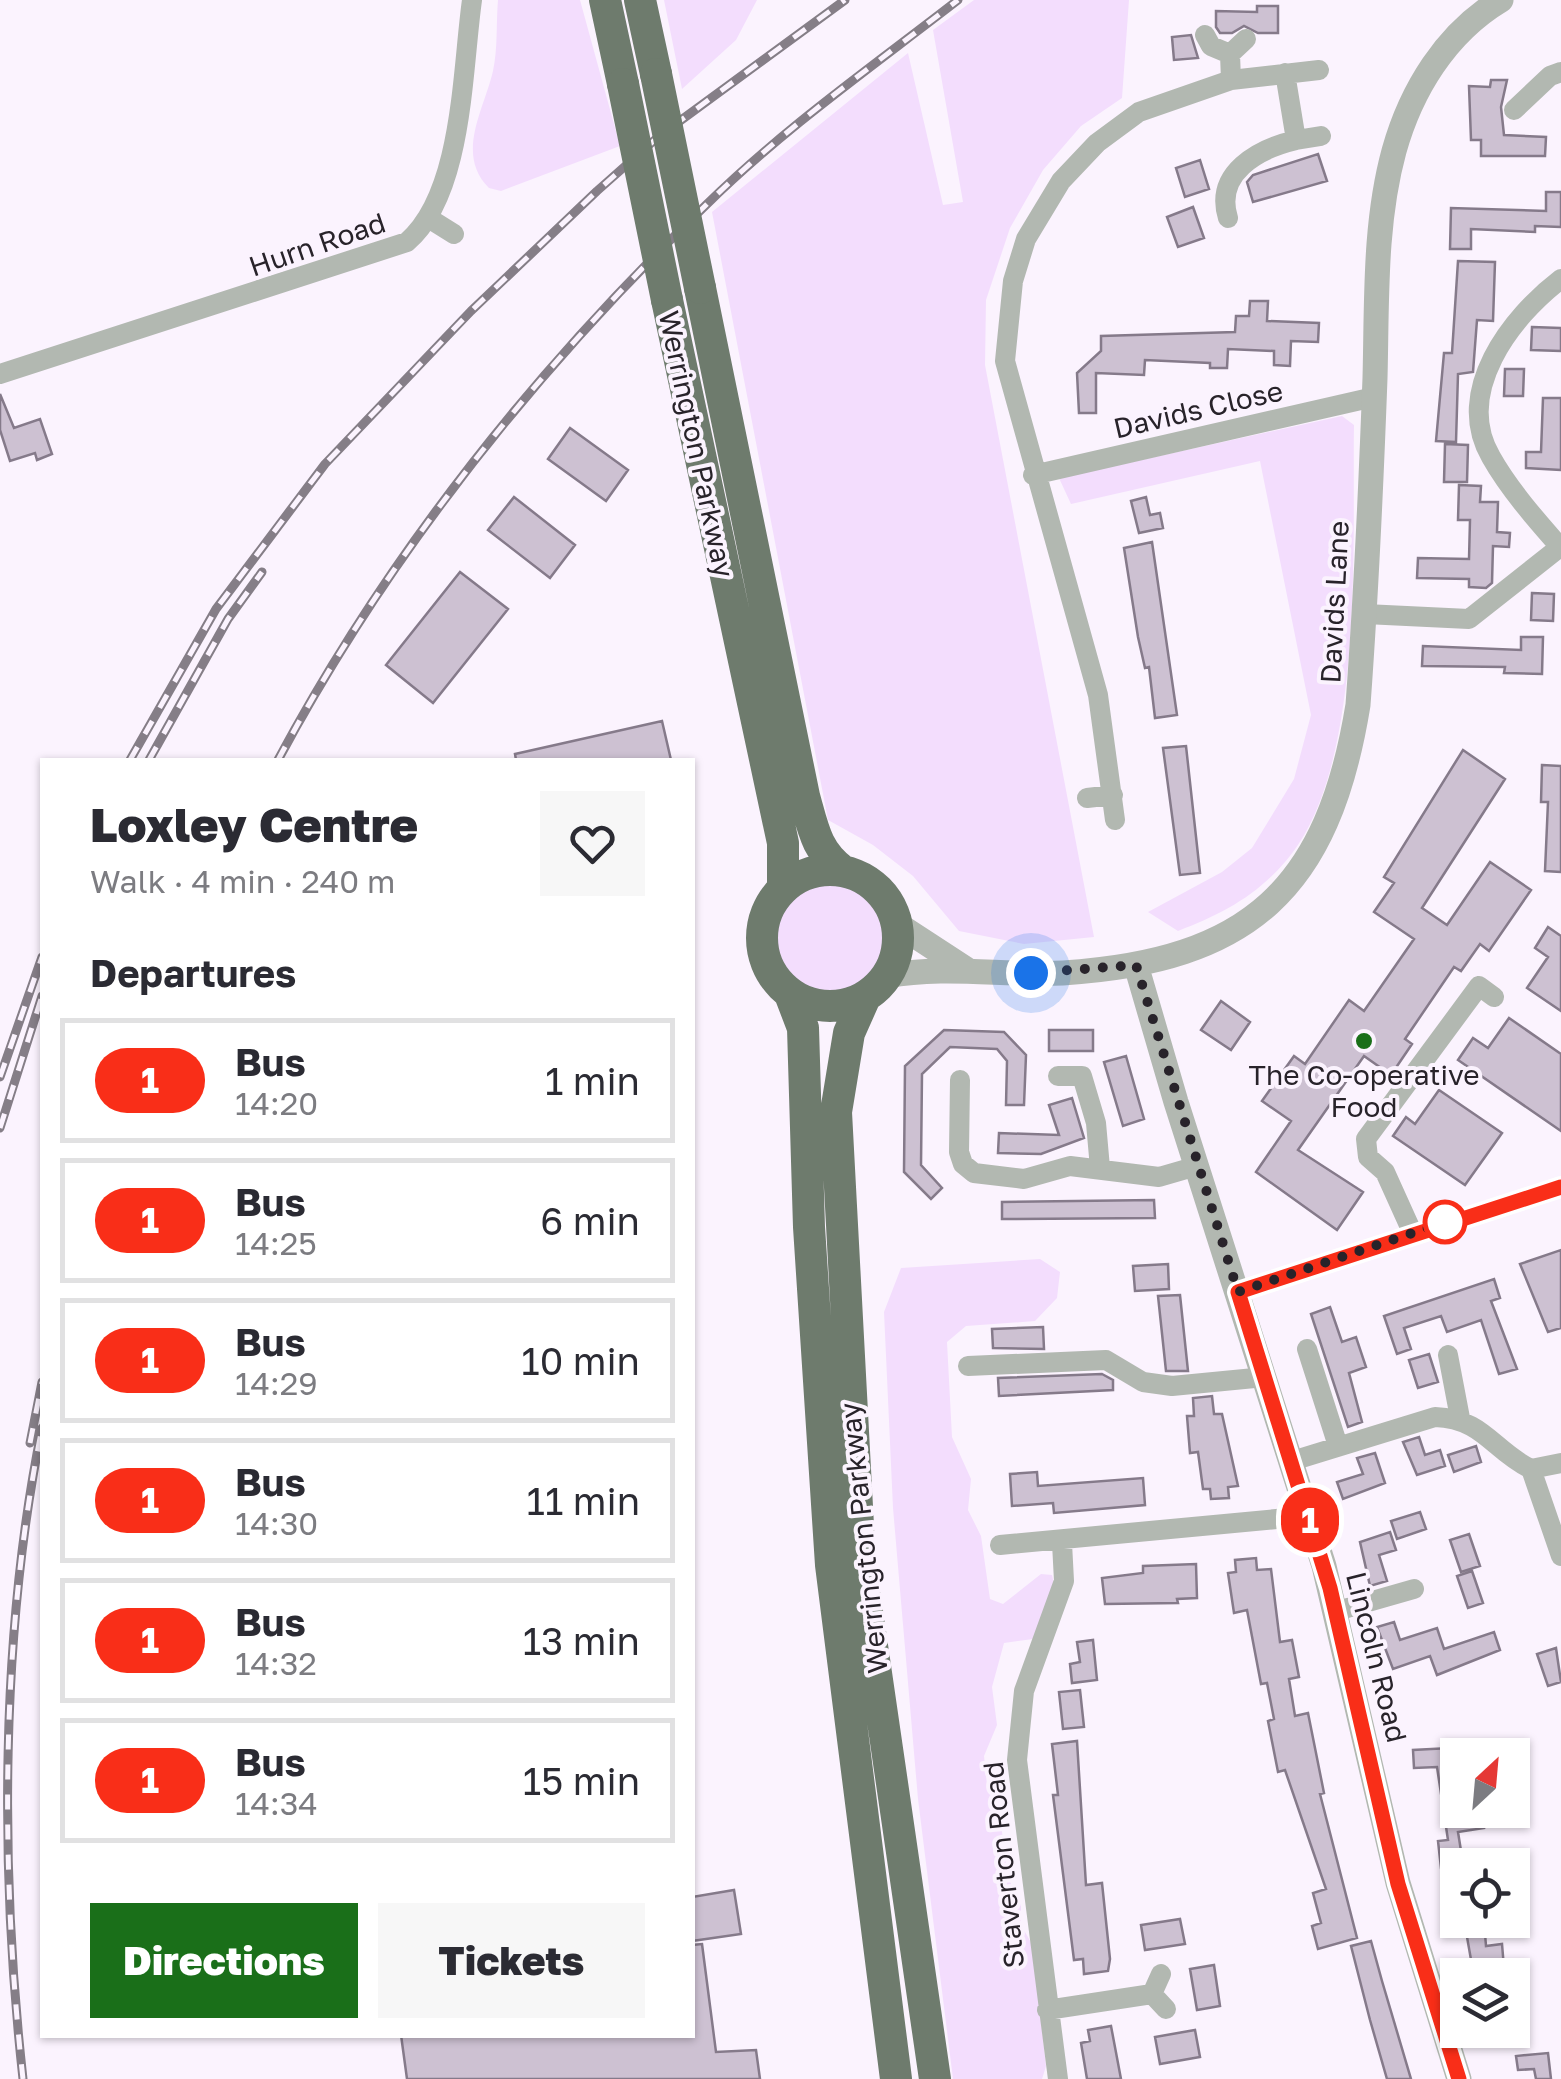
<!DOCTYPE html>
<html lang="en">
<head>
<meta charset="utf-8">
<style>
	:root { --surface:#fff; --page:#f7f7f7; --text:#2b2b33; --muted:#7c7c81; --line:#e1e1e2; --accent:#1a6f19 }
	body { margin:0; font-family:"Golos Text",sans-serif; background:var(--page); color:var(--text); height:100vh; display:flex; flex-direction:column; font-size:38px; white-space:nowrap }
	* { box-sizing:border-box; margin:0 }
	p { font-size:32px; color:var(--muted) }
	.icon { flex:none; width:55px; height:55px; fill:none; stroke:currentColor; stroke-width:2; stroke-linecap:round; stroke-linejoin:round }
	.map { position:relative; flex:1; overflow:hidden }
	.drawer { position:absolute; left:40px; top:758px; width:655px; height:1280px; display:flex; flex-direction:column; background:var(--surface); border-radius:0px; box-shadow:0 2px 8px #0004 }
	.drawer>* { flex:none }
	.badge { padding:0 20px; border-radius:32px; font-size:35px; line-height:65px }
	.needle { width:65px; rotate:26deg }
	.tools { position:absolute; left:1440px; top:1738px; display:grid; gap:20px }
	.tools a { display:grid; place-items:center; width:90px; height:90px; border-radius:0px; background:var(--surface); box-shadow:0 2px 8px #0004; font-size:50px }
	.you { position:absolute; width:50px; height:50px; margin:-25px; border:8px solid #fff; border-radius:50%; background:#1a73e8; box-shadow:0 0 0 15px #1a73e833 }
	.map>.badge { position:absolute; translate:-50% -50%; box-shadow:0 0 0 5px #fff }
	h2 { padding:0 50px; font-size:38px; line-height:90px }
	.round { display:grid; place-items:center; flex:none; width:105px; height:105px; border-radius:0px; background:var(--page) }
	.headline { display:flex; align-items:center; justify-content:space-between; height:170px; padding:0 50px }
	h1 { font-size:48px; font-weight:800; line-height:75px }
	.button { display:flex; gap:20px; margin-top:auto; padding:20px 50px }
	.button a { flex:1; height:115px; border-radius:0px; background:var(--accent); color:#fff; font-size:40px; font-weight:800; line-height:115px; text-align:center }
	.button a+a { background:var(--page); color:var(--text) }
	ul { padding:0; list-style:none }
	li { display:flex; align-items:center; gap:30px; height:125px; margin:0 20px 15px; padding:0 30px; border:5px solid var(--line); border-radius:0px }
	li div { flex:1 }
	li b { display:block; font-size:38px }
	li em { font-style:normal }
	li .badge { min-width:110px; font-weight:700; text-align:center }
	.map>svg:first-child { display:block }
	.green { fill:#f3ddfd }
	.building { fill:#cdc1d2; stroke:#857a8a; stroke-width:2.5 }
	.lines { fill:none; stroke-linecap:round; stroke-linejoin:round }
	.minor { stroke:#b2b8b1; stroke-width:20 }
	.tertiary { stroke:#b2b8b1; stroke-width:25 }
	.trunk { stroke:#6e7b6d; stroke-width:32 }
	.rail-casing { stroke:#857e87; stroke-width:9 }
	.rail { stroke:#fbf3fe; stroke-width:5; stroke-dasharray:15; stroke-linecap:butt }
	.trunk-bridge { stroke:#6e7b6d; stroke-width:32 }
	.line-casing { stroke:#fff; stroke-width:22 }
	.line { stroke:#f92e18; stroke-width:15 }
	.walk { stroke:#28232a; stroke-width:10; stroke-dasharray:0 18 }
	.poi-dot { fill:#1a6f19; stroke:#fbf3fe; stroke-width:4 }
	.stop-dot { fill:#fff; stroke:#f92e18; stroke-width:5 }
	.labels { text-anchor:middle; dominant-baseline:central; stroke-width:8; stroke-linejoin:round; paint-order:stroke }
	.street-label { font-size:28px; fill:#28232a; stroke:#fbf3fe }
	.poi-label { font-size:28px; fill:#28232a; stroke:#fbf3fe }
</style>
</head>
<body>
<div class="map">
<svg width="1561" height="2079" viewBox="0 0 1561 2079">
	<rect width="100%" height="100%" fill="#fbf3fe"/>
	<path class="green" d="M498,0h82l40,146 -119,45 -12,-3c-34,-34 -5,-78 4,-117 5,-23 3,-48 5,-71z
		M664,0h93l-21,40 -54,49z
		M974,0h155l-7,98 -41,28 -38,44 -33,58 -24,72 -1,65 109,572 -70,7 -65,-13 -46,-55 -40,-31 -45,-25 -116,-608 196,-159 35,152 20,-3 -30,-172z
		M1342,416l12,9c-2,117 12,346 -69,437 -30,35 -65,53 -107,69l-30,-19 74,-40 30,-24 42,-69 17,-64 -51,-254 -189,43 -12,-26z
		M777 938a53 53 0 1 1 106 0a53 53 0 1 1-106 0Z
		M1040,1259l20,13 -3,26 -22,23 -69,5 -19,16 5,95 19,42 -3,31 13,26 9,63 13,5 38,-30 11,1 4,17 -23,47 -29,4 -12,44 5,38 -13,31 3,29 11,16 10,77 13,25v22l12,21 13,120 -4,13h-89l-35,-280 -25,-291 -9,-196 17,-44z"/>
	<path class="building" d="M1257,6h21v27h-20l-14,-7 -12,7h-12l-4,-6v-16l41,1z
		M1191,35l7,23 -24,2 -2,-23z
		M1491,80h16l-6,27 3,28 42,2 -1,19h-64v-16h-10l-2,-54 21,1z
		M1318,154l9,27 -74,21 -6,-20 6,-7z
		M1200,160l9,29 -24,8 -9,-29z
		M1546,192h15v35l-26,-1v6l-64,-3v20h-21l1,-41 95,3z
		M1193,207l11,31 -26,9 -11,-30z
		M1458,261l37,1 -2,59 -16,-1 -4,52 -15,2 -2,68 -20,-1 8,-88h8z
		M1250,301h18l-1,20 52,2 -1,19 -27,-1 -1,25 -16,-1v-14l-46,-2 -1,19h-17v-5l-65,-3 -1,15 -48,-2v40h-17l-2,-40 24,-22v-15l134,-4 1,-16h13z
		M1532,327l29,1v23l-30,-1z
		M1505,369h19l-1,27h-19z
		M0,394l14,34 26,-9 12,35 -15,6 -2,-7 -25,8 -10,-31z
		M1543,398h18v72l-35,-2v-16h15z
		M570,428l58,42 -22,31 -58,-42z
		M1445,444l23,1 -1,37h-23z
		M1459,485l22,1 -1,16h18l-1,30 13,1 -1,14 -16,-1 -1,37 -6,5 -17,-1v-8l-52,-1 1,-20 51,1 1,-39h-12z
		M514,497l61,48 -25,33 -62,-48z
		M1146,497l4,18 10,-2 3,15 -24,5 -8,-32z
		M1152,542l25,173 -22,3 -6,-51 -4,1 -7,-31 -14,-89z
		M460,572l48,37 -75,94 -47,-38z
		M1532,593l22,1 -1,27 -22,-1z
		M1521,637h22l-1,37 -38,-1 1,-6 -83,-1 1,-20 98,4z
		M662,721l9,39h-155l-1,-6z
		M1186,746l14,127 -20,2 -17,-127z
		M1463,750l42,29 -83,129 25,17 43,-63 41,28 -42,61 -9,-7 -19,27 -7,-4 -49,72 7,5 -21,31 -27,-19 -66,94 65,42 -26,38 -81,-58 35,-51 -29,-20 32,-45 11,8 44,-64 15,11 50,-72 -40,-27 20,-29 -10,-6z
		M1542,765l19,1v106l-16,-1 3,-69h-7z
		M1548,927l13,9v75l-34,-23 21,-31 -13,-9z
		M1221,1001l29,21 -19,28 -30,-20z
		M1509,1018l52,36v77l-103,-71 15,-22 15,10z
		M944,1030l60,2 22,23 -2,50h-18l1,-44 -10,-12 -47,-2 -28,27 -1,91 21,23 -11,11 -27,-27 1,-106z
		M1049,1030h44v21h-44z
		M1126,1056l18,63 -21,7 -19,-64z
		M1439,1090l63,43 -37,52 -72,-49 13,-19 9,7z
		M1072,1098l12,40 -43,16 -43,-1 1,-20 60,2 -10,-30z
		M1154,1200l1,18 -153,1v-17z
		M1561,1250v78l-13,4 -28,-68z
		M1168,1264l1,25 -34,2 -2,-25z
		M1494,1279l6,19 -9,3 26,68 -18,5 -18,-54 -34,12 -6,-16 -37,12 7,21 -14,5 -13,-38z
		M1180,1295l8,76h-22l-8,-75z
		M1330,1307l12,35 14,-5 10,30 -17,6 13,49 -14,5 -37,-113z
		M1043,1327l1,22 -51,-1 -1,-19z
		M1429,1354l9,28 -20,6 -9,-28z
		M1102,1374l11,6v10l-114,6 -1,-18z
		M1212,1396l2,18h8l16,72 -10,1 1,11 -18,1 -1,-10h-7l-5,-37 -8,1 -3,-37h7l-1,-18z
		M1419,1437l6,18 15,-5 5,16 -28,9 -14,-33z
		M1476,1446l5,16 -27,10 -6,-17z
		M1375,1453l10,30 -42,16 -6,-17 26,-8 -6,-16z
		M1037,1472l1,14 105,-8 2,27 -91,8 -1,-10 -41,3 -2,-32z
		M1420,1512l6,17 -29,10 -6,-18z
		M1390,1532l6,18 -17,5 8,26 -17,5 -10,-44z
		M1469,1534l11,32 -19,6 -11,-32z
		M1256,1558l1,12 14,-1 9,73 12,-2 7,37 -10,2 6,37 13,-3 16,80 -4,1 37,144 -39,11 -6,-23 9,-3 -8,-30 13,-4 -41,-119 -7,2 -10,-51 6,-2 -7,-36 -6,1 -14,-74 -13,3 -6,-40 8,-1 -1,-12z
		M1196,1564l1,34 -20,1 1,4 -73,1 -3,-26 41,-5v-7z
		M1472,1571l11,32 -15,5 -11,-32z
		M1394,1622l6,18 37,-12 7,21 50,-17 6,18 -63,25 -7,-19 -37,13 -16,-42z
		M1093,1640l4,40 -25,3 -2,-19 10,-2 -3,-20z
		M1556,1648l5,34 -13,4 -11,-32z
		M1080,1690l4,37 -21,2 -4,-37z
		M1077,1741l9,144 16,-2 8,76 -2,12 -24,3 -1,-15 -9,1 -21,-165h5l-6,-51z
		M1450,1748l2,24 6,-1v39h23l3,18 -26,4 4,25h-4v10l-17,1 -3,-27 10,-1 -11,-73 -23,1 -1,-18z
		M734,1890l7,44 -49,7v-44z
		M1180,1919l5,25 -40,6 -4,-25z
		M1464,1920h20l2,26 16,-2 2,24 -31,3z
		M1371,1941l11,40 29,98h-24l-17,-59 -19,-74z
		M702,1944l14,108 40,-2 4,29h-353l-6,-44h291v-90z
		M1214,1965l6,41 -23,4 -7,-41z
		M1111,2026l10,53h-34l-6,-36 9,-2 -2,-11z
		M1195,2030l5,27 -40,7 -5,-27z
		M1548,2053l3,26h-15l-2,-10 -16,1 -2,-14z"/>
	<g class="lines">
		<path class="minor" d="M1205,35l6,11 19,8 1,26
			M1230,54l16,-15
			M1514,110l36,-34 11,-4
			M1296,140l25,-4
			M1228,218c-14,-45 30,-69 68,-78l-11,-67
			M430,219l24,15
			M1561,279c-50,38 -108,113 -70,178 18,32 46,64 70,91
			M0,374l407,-132c56,-48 55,-171 65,-242
			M1033,475l341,-78
			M1365,614l104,5 91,-72
			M1087,798l26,-3
			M1115,820l-17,-125 -93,-334 8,-80 13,-42 35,-58 36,-38 42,-31 92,-32 88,-10
			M1058,1076h24l14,47 4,45
			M960,1080l-1,72 4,12 11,9 50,6 46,-13 89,11 38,-11
			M1413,1234l-28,-62 -17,-15 -2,-18 113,-153 15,11
			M1237,1292l324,-105
			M1307,1349l31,97
			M1448,1355l12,63
			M968,1366l138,-6 37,22 29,4 93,-9
			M1292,1461l143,-44c49,2 57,33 96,52l30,-6
			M1531,1469l30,87
			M1000,1545l309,-29
			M1337,1611l77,-22
			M1161,1974l-9,20 14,15
			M1047,2010l105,-16
			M1058,2079l-41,-319 7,-69 40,-110 -2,-38"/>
		<path class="tertiary" d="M897,924l69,45
			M1136,965l40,137 148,464 74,317 61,196
			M887,976c59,-11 116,0 176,-3 187,-12 265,-84 295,-268 8,-109 13,-218 17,-327 2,-75 -1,-154 19,-227 17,-61 52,-118 107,-151"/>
		<path class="trunk" d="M605,0l18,84
			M640,0l16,74
			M700,288l104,508c9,32 12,55 39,75
			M667,300l116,543v45
			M762 938a68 68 0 1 1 136 0a68 68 0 1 1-136 0Z
			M790,994l13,34 6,199 22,338 65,514
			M865,997l-16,36 -13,79 24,451 75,516"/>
		<g class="rail-casing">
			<path id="rail" d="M130,760l86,-151 109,-145 146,-153 126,-120 61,-54 187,-137
				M149,760l79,-141 34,-47
				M278,760c111,-207 259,-392 428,-555 77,-76 167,-139 252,-205
				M0,1077l42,-120
				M0,1128l42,-132
				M30,1443l12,-61
				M23,2079c-23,-208 -23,-445 19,-651"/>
		</g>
		<use href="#rail" class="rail"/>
		<path class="trunk-bridge" d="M656,74l44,214
			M623,84l44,216"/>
	</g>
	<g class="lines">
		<g class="line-casing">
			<path id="line" d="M1459,2079l-61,-195 -68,-296 -92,-296 323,-105"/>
		</g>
		<use href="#line" class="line"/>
		<path class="walk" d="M1031,973l105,-8 102,327 207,-70"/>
	</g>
	<circle class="poi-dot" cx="1364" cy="1041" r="10"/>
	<circle class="stop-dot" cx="1445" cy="1222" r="20"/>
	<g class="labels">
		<g class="street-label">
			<text transform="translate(317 244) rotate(-19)">Hurn Road</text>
			<text transform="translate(1198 409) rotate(-13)">Davids Close</text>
			<text transform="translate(697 444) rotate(78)">Werrington Parkway</text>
			<text transform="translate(1334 602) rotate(-87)">Davids Lane</text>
			<text transform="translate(863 1538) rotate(-96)">Werrington Parkway</text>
			<text transform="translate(1377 1657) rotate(76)">Lincoln Road</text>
			<text transform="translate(1003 1865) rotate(-96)">Staverton Road</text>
		</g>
		<g class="poi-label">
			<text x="1364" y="1074">The Co-operative<tspan x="1364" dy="32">Food</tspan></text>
		</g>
	</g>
</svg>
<div class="tools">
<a><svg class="needle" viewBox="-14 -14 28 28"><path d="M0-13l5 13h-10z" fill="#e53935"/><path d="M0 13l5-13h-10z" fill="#7c7c81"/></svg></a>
<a><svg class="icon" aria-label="locate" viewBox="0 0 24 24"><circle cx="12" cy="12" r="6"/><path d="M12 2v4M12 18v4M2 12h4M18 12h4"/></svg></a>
<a><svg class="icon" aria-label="layers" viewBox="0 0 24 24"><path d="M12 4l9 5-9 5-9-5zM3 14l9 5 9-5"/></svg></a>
</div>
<div class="you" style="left:1031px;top:973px"></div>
<b class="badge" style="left:1310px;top:1520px;background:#f92e18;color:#fff">1</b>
<section class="drawer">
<div class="headline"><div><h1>Loxley Centre</h1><p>Walk · 4 min · 240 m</p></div><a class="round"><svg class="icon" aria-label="heart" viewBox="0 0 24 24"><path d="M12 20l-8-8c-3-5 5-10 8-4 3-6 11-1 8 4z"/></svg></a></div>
<h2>Departures</h2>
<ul>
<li><span class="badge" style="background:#f92e18;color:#fff">1</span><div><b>Bus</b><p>14:20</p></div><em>1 min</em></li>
<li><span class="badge" style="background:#f92e18;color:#fff">1</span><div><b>Bus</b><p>14:25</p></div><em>6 min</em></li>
<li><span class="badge" style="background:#f92e18;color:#fff">1</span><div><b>Bus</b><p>14:29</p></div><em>10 min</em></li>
<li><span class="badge" style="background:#f92e18;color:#fff">1</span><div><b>Bus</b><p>14:30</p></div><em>11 min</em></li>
<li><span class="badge" style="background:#f92e18;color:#fff">1</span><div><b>Bus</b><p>14:32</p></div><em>13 min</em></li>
<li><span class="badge" style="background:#f92e18;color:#fff">1</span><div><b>Bus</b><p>14:34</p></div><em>15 min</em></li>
</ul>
<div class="button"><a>Directions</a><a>Tickets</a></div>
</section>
</div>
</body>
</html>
